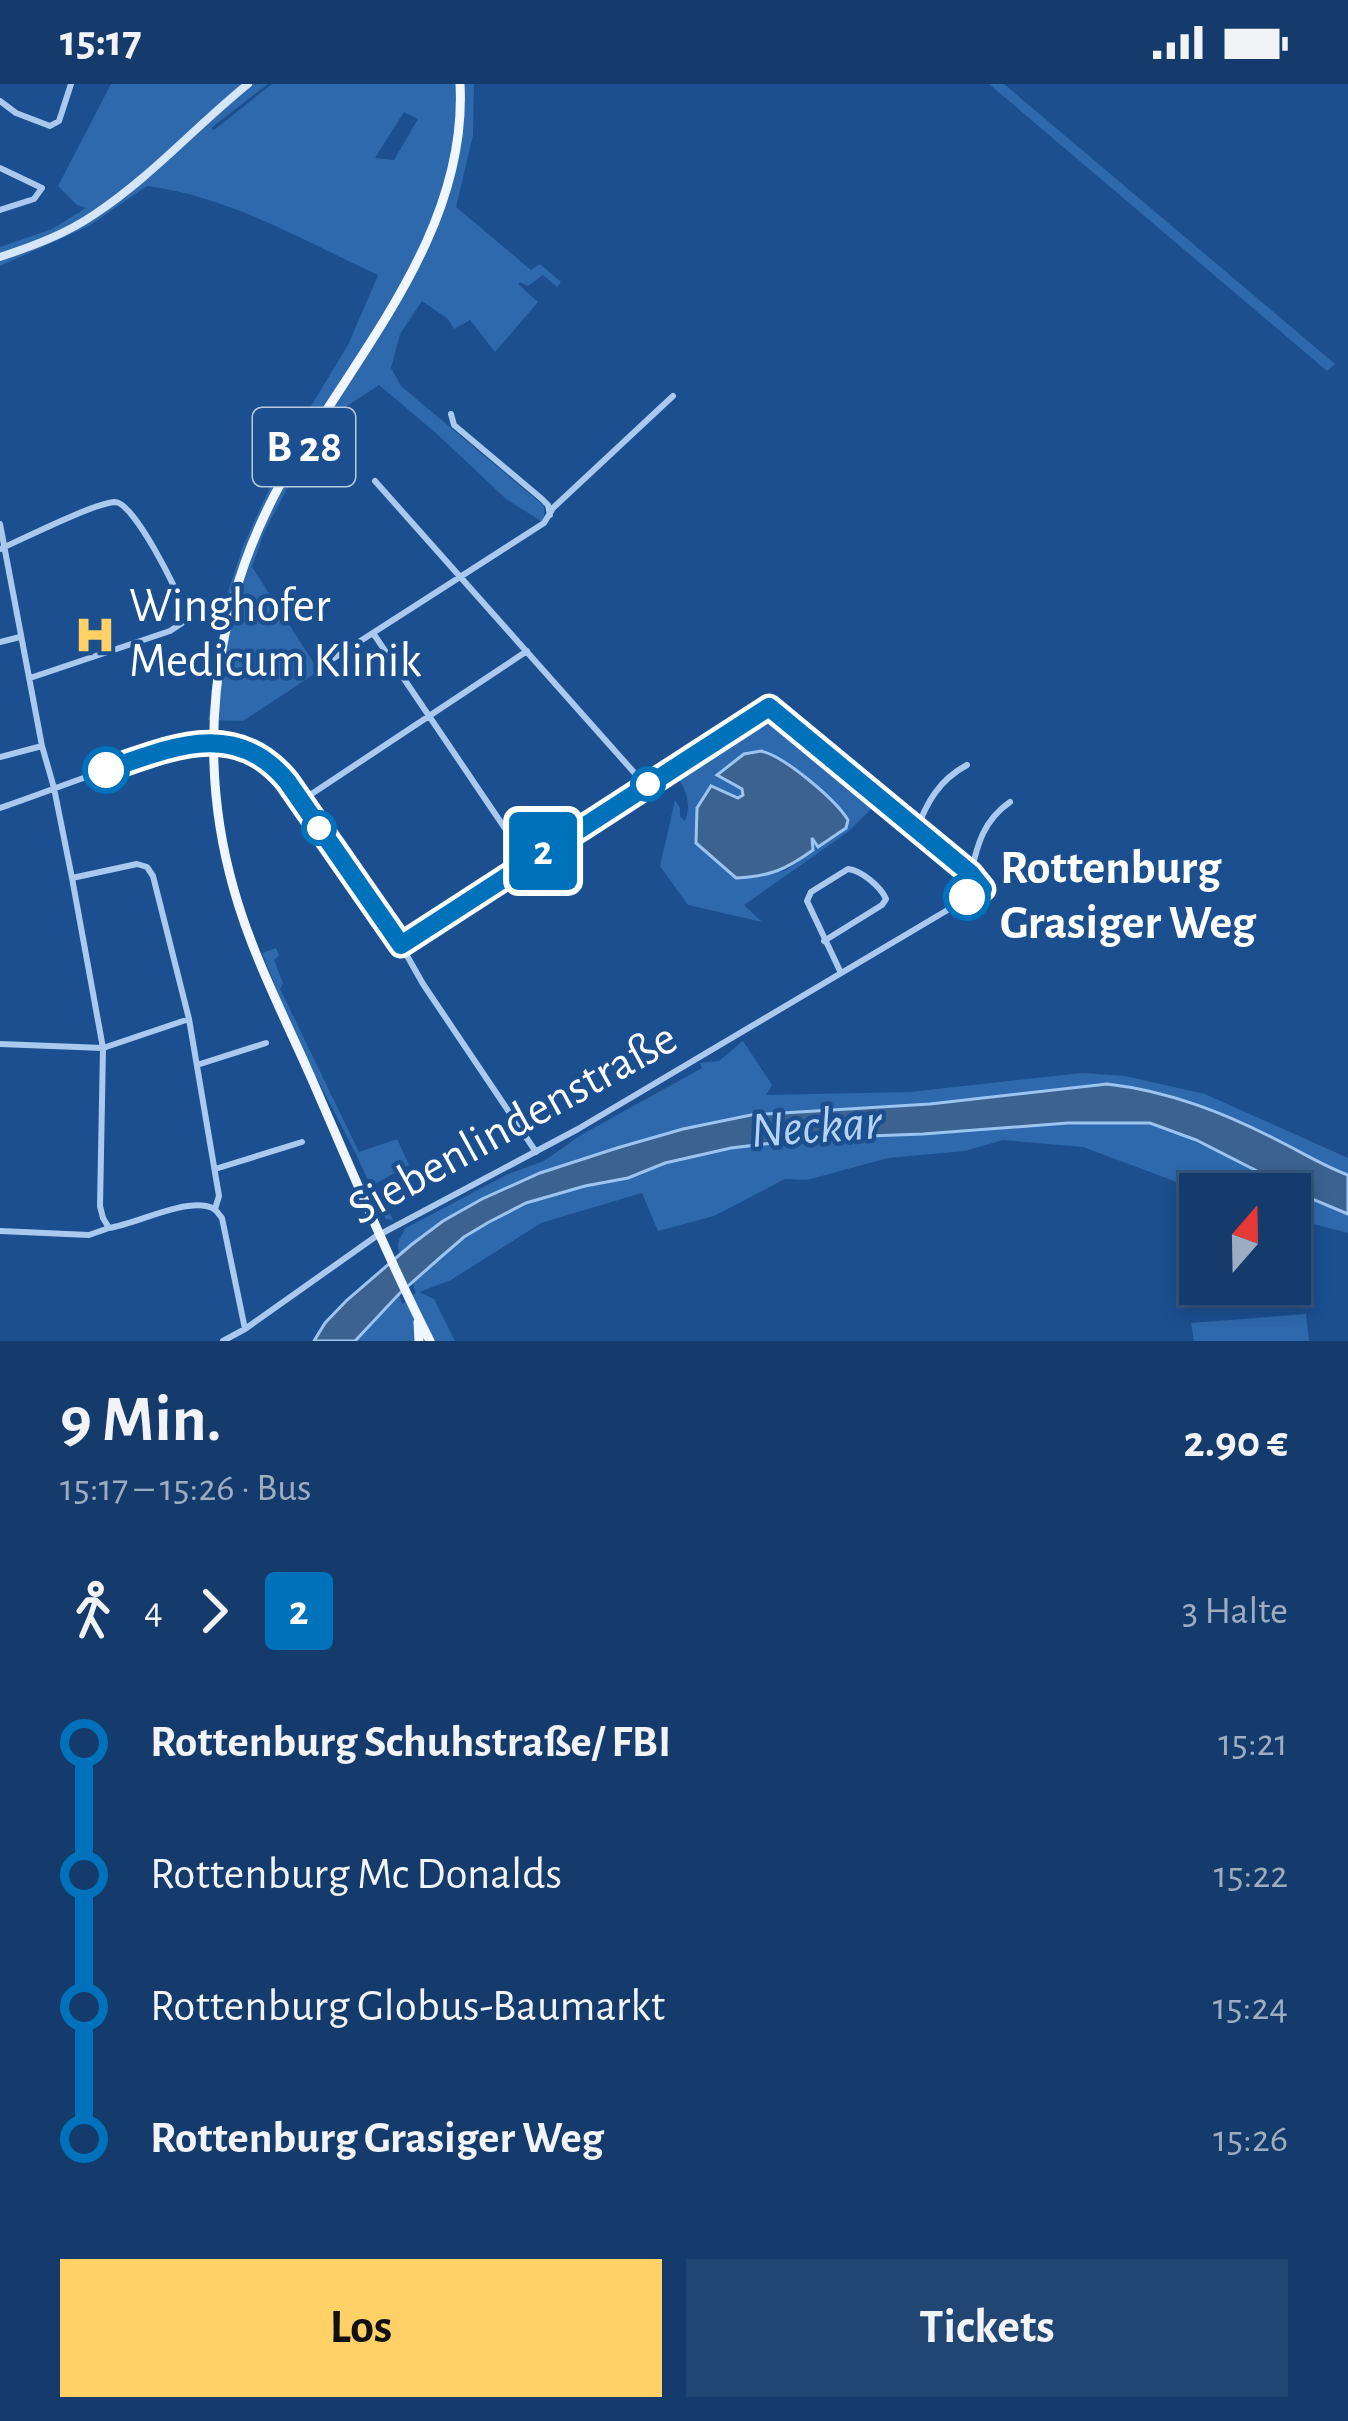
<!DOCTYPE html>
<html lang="de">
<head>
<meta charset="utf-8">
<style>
	:root { --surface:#143b6b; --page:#214673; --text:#f1f3f6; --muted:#9dadc1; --line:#33557e; --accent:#ffd166 }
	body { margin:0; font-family:"Alegreya Sans",sans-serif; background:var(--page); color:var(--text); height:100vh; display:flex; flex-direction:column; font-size:45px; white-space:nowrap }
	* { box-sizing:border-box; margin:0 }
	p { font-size:39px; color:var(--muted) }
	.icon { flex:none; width:66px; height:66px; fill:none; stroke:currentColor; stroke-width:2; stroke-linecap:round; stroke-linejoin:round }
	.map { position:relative; height:1257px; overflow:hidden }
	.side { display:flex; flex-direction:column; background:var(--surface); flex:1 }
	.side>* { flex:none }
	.badge { padding:0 24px; border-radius:9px; font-size:42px; line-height:78px }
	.needle { width:78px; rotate:20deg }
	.buttons { position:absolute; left:1179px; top:1089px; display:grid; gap:24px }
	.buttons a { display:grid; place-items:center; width:132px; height:132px; border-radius:0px; background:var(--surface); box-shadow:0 6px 18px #0003,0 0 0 3px var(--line); font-size:60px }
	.map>.badge { position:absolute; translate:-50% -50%; box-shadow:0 0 0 6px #fff }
	.legs { display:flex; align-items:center; gap:18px; height:132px; padding:0 60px; font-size:39px }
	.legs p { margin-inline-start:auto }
	.head { display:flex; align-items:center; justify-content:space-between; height:204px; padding:0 60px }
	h1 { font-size:66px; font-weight:700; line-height:90px }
	.cta { display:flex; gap:24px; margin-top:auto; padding:24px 60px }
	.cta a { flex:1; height:138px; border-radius:0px; background:var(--accent); color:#111; font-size:48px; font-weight:700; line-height:138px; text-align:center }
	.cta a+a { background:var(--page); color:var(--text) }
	ul { padding:0 60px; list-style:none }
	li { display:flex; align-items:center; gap:42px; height:132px; font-size:45px }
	li i { display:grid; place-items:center; width:18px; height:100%; margin:0 15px; background:currentColor }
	li i::after { content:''; width:30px; height:30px; margin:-15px; border:9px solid; border-radius:50%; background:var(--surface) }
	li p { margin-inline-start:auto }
	li:first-child i { background:linear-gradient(#0000 50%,currentColor 0) }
	li:last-child i { background:linear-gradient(currentColor 50%,#0000 0) }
	.status { display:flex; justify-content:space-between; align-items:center; height:84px; padding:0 60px; background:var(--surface); direction:ltr }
	.status svg { height:33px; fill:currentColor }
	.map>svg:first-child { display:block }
	.green { fill:#2e69ad; fill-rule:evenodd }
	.water { fill:#3c6290; stroke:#9cc4f0; stroke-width:3 }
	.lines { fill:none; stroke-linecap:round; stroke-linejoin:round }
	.minor { stroke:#a9c9ee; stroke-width:6 }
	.secondary { stroke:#d6e6fa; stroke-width:8 }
	.primary { stroke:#f0f6ff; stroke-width:9 }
	.line-1-casing { stroke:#fff; stroke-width:27 }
	.line-1 { stroke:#0072bc; stroke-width:18 }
	.stop-1-dot { fill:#fff; stroke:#0072bc; stroke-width:6 }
	.labels { text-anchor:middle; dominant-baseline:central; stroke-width:9; stroke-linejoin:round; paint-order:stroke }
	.shield { fill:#1b4f8f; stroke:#bbcadd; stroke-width:3 }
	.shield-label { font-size:45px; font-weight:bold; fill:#fff }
	.poi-label { font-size:48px; fill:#fff; stroke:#1b4f8f; text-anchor:start }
	.stop-label { font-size:48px; font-weight:bold; fill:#fff; stroke:#1b4f8f; text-anchor:start }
	.street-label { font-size:48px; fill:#fff; stroke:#1b4f8f }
	.water-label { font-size:51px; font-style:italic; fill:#b5d3f5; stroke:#1b4f8f }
</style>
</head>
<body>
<div class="status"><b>15:17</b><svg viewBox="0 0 49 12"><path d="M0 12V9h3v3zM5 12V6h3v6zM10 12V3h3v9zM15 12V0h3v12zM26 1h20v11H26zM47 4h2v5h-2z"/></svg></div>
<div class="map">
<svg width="1348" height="1257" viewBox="0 0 1348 1257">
	<rect width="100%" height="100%" fill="#1b4f8f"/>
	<path class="green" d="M111,0h157l-57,44 3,2 58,-46h202l-1,51 -17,72 75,63 9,-6 21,18 -4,5 -14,-12 -15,11 -8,-4 -2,2 20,18 -43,50 -25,-32 -16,9 -6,-10 -26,-18 -22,33 -9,34 10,18 143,120v17l-38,-24 -69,-65 -58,-49 -47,31 -41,65 -28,54 -11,32 67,104 -76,50 -35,-1 15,-113 20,-61 31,-68 -19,-25 45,-23 2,-9 46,-76 30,-70c-74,-34 -150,-79 -231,-89l-58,40 -89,40v-19l52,-18 34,-21 -9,-3 -19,-19zM404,28l14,7 -24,41 -19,-2z
		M989,0h15l331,280 -8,7z
		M767,630l108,91 -27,27 -104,73 18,17 -74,-17 -28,-39 15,-66 5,8v8l5,5c7,-18 1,-31 -10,-48zM774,670l31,23 13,69 -6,-10 1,15 -27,19 -22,6 -66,-51 -1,-17 11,-19 30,9 5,-3 -1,-6 -25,-14 25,-20z
		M276,864l3,7 -5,5 9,23 -3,6 79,163 38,-13 12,26 -34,19 18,36 -7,-1 -30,-65 -58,-112 -36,-89z
		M743,957l29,44 -6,10 144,-3 172,-19 43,3 80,18 143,64v17c-24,-9 -45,-22 -69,-34 -54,-28 -110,-50 -172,-57l-177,20 -179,11 -68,14 -143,44 -72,34 -25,14 -43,33c-5,-11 0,-16 6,-26l102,-54 36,-13 37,-26 121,-67 -2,-5 19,-2z
		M1115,1038l35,1 18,6 180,85v19l-58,-15v-24h-81l-126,-47 -80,-7 -38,11 -77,7 -81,22 -22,-1 -71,37 -56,15 -16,-38 -101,30 -90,57 -32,12 15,7 21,42h-100l44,-47 3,10 14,-11 -4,-12 52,-44 62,-34 59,-17 43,-8 37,-15 36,-10 115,-15z
		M1306,1230l3,27h-115l-3,-18z"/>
	<path class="water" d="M761,667c23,5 74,48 87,69l-2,8 -28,19 -6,-9 1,12c-28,20 -42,26 -77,28l-40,-35 1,-35 14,-22 27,12 5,-3 -1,-6 -25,-14 27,-21z
		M1107,1000c62,7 118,29 172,57 24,12 45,25 69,34v39l-36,-15 -116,-59 -46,-17h-82l-145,11 -107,4 -85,10 -66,15 -37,15 -43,8 -59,17 -37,19 -25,15 -22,19 -43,38 -44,47h-41l11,-18 22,-23 64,-55 32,-24 39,-22 58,-26 77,-25 66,-19 68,-14 179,-11z"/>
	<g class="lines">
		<path class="minor" d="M0,17l16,12 34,13 9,-5 12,-37
			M0,84l42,20 -8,11 -34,11
			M451,330l3,11 88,74 6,6 2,10
			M375,397l264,297 -1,12 -237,155
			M0,440l42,222 12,42 18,90 31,170 -3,158 3,12 6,10c28,-5 71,-27 97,-22 10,2 10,5 16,12l23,111
			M0,465c23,-10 94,-46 115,-47 19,0 64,91 70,110l-3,11 -12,8 -140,47
			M373,549l154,228
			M0,558l20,-5
			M323,581l221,-142 9,-15 120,-112
			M0,673l42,-11
			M301,717l226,-150
			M0,724c38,-13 76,-28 115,-41 62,-21 122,-46 172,14l114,164 22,39 113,168
			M916,747c11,-29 23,-51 51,-66
			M971,790c6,-30 13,-54 39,-72
			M72,794l65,-14 10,3 6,9 36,143 30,177 -4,13
			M824,857l58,-36 4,-6c-5,-12 -25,-29 -38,-30l-37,23 -4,9 34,72
			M0,960l103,4 86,-29
			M197,981l69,-22
			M215,1085l87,-27
			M0,1147l89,4 20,-7
			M223,1257l22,-12 130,-92 203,-108 405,-240 -12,-15 -92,-74"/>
		<path class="secondary" d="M0,173c33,-11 66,-23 95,-43 56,-37 101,-88 153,-130"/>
		<path class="primary" d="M418,1238l1,19
			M430,1257c-44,-87 -81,-177 -120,-266 -27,-61 -58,-121 -76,-185 -37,-129 -23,-270 38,-390 13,-27 31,-52 47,-78 65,-102 148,-210 141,-338"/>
	</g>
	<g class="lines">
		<g class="line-1-casing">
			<path id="line-1" d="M106,686c64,-22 129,-52 181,11l114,164 368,-238 202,167 12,15 -16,8"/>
		</g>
		<use href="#line-1" class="line-1"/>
	</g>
	<defs>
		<g id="hospital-bare" transform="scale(3.24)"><path d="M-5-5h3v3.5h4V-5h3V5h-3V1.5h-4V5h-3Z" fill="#ffd166" stroke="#1b4f8f" stroke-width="2.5" paint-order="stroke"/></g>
	</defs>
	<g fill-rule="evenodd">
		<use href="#hospital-bare" x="95" y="551"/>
	</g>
	<g class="stop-1-dot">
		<circle cx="106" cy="686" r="21"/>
		<circle cx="648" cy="700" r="15"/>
		<circle cx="319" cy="744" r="15"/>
		<circle cx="967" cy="813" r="21"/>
	</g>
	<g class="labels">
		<rect class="shield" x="253" y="324" width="102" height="78" rx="9"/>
		<g class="shield-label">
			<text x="304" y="363">B 28</text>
		</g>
		<g class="poi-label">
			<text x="129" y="523">Winghofer<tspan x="129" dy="55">Medicum Klinik</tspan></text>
		</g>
		<g class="stop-label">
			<text x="1000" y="785">Rottenburg<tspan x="1000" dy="55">Grasiger Weg</tspan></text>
		</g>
		<g class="street-label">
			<text transform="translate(513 1040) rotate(-29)">Siebenlindenstraße</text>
		</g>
		<g class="water-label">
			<text transform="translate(816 1043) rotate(-4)">Neckar</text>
		</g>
	</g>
</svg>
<div class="buttons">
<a><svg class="needle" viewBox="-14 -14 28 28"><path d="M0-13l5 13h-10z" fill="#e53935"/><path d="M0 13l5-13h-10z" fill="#9dadc1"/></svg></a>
</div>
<b class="badge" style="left:543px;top:767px;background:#0072bc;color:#fff">2</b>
</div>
<section class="side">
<div class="head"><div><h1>9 Min.</h1><p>15:17 – 15:26 · Bus</p></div><b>2.90 €</b></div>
<div class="legs"><svg class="icon" aria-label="walk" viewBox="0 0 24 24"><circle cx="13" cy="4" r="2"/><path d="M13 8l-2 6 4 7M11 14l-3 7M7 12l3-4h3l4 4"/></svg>4<svg class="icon" aria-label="forward" viewBox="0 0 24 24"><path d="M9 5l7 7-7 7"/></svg><b class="badge" style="background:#0072bc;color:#fff">2</b><p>3 Halte</p></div>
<ul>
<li><i style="color:#0072bc"></i><b>Rottenburg Schuhstraße/ FBI</b><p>15:21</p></li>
<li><i style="color:#0072bc"></i><span>Rottenburg Mc Donalds</span><p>15:22</p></li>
<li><i style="color:#0072bc"></i><span>Rottenburg Globus-Baumarkt</span><p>15:24</p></li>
<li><i style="color:#0072bc"></i><b>Rottenburg Grasiger Weg</b><p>15:26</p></li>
</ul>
<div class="cta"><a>Los</a><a>Tickets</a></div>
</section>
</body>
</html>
